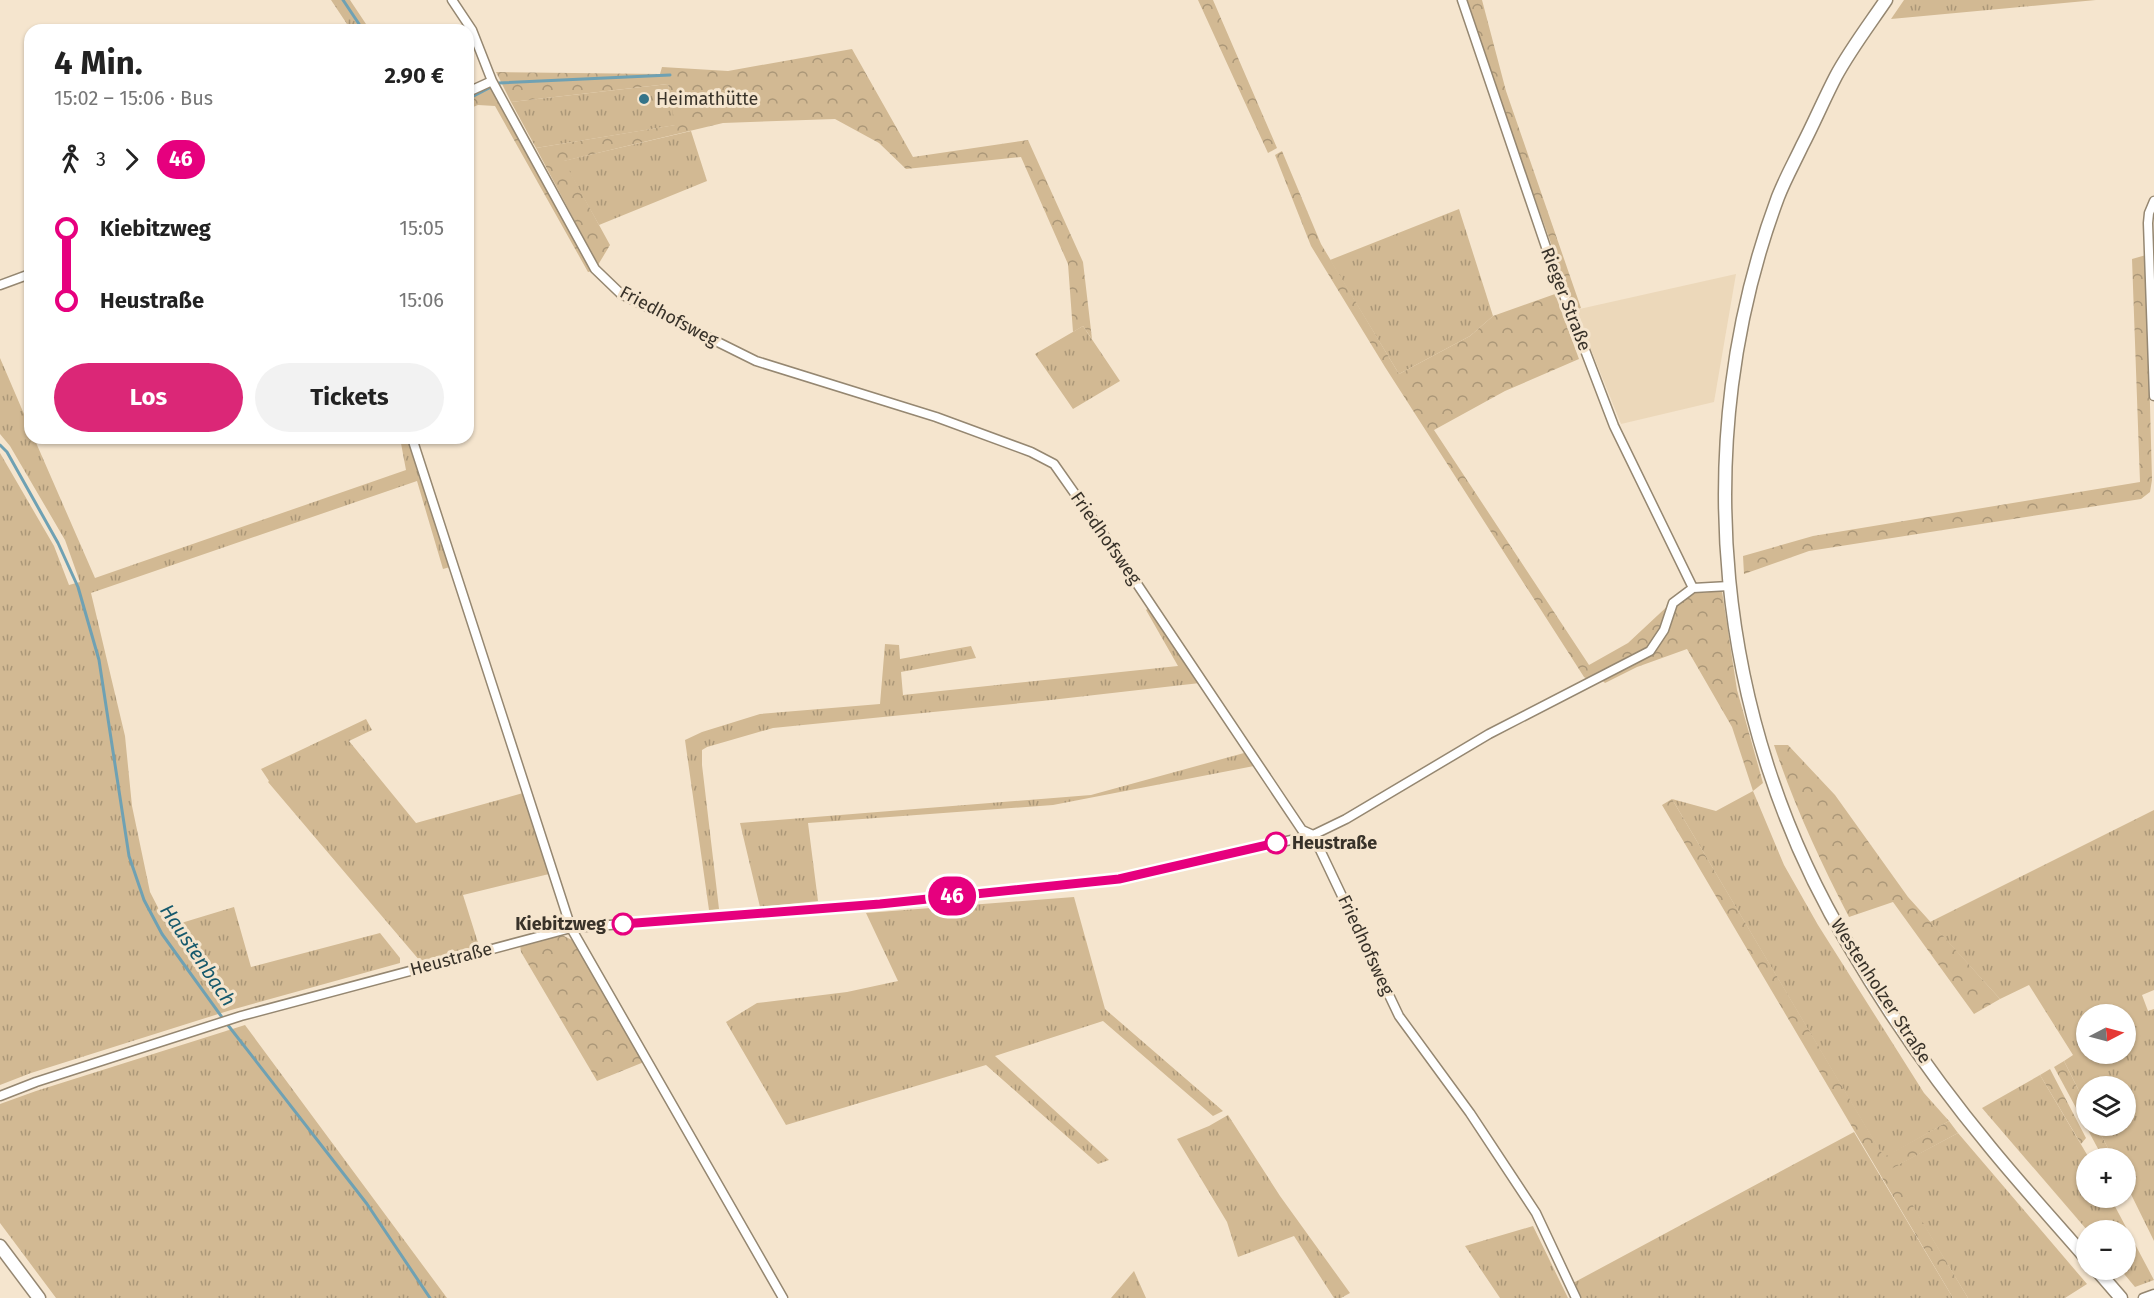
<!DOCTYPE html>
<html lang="de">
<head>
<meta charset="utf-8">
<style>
	:root { --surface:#fff; --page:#f2f2f2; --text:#222; --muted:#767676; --accent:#db2777 }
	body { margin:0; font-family:"Fira Sans",sans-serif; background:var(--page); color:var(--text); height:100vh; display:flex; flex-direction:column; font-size:22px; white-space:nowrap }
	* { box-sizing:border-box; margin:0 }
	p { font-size:20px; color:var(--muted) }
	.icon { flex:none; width:33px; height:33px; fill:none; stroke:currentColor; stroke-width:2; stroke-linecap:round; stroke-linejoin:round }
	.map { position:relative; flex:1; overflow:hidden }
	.side { position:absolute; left:24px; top:24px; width:450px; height:420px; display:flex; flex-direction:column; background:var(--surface); border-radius:18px; box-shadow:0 2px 4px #0004 }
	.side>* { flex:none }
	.badge { padding:0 12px; border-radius:20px; font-size:21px; line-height:39px }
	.needle { width:39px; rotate:84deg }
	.fabs { position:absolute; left:2076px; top:1004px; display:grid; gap:12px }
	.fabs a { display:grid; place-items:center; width:60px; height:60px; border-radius:50%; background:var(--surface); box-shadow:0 2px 4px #0004; font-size:30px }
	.map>.badge { position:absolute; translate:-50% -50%; box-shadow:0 0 0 3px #fff }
	.legs { display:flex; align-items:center; gap:9px; height:66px; padding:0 30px; font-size:20px }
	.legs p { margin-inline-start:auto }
	.head { display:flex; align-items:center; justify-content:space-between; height:102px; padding:0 30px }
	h1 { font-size:33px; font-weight:700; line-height:45px }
	.primary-button { display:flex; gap:12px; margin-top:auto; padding:12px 30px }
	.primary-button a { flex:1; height:69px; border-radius:36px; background:var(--accent); color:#fff; font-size:24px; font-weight:700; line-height:69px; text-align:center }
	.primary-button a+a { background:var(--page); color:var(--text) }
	ul { padding:0 30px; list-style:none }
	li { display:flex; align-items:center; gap:21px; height:72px; font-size:22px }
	li i { display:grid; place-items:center; width:9px; height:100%; margin:0 8px; background:currentColor }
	li i::after { content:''; width:15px; height:15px; margin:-8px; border:4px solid; border-radius:50%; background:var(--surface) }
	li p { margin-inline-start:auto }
	li:first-child i { background:linear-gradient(#0000 50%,currentColor 0) }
	li:last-child i { background:linear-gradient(currentColor 50%,#0000 0) }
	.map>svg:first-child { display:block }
	.built { fill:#ecd8ba }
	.grass { fill:url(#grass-tufts); fill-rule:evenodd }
	.forest { fill:url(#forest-crowns) }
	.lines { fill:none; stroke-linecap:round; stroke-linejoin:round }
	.stream { stroke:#6fa1b3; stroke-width:3 }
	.street-casing { stroke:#958771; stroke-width:11 }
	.secondary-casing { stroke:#958771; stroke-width:15 }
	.street { stroke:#fff; stroke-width:8 }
	.secondary { stroke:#fff; stroke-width:12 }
	.line-1-casing { stroke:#fff; stroke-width:14 }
	.line-1 { stroke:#e6007e; stroke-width:9 }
	.poi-dot { fill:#357489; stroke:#f5e5ce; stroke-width:2 }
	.stop-1-dot { fill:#fff; stroke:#e6007e; stroke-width:3 }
	.labels { text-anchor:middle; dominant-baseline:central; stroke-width:6; stroke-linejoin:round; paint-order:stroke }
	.poi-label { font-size:18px; fill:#383229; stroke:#f5e5ce; text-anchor:start }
	.street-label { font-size:18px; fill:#383229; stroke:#f5e5ce }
	.stop-label { font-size:18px; font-weight:bold; fill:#383229; stroke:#f5e5ce; text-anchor:start }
	.water-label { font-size:20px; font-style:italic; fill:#16596c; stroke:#f5e5ce }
</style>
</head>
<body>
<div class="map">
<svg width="2154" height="1298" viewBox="0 0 2154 1298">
	<defs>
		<pattern id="grass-tufts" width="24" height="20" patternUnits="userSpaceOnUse" patternTransform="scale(1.5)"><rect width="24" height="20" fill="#d2b993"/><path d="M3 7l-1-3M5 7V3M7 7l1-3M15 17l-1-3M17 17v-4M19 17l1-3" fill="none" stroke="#ab9778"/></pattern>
		<pattern id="forest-crowns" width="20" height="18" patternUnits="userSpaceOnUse" patternTransform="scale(1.5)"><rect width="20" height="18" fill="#d2b993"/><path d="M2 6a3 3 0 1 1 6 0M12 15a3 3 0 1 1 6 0" fill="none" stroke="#ab9778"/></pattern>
	</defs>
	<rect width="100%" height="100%" fill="#f5e5ce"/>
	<path class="built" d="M1736,274l-22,128 -93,22 -46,-114z"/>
	<path class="grass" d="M331,0h19l20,30h-19z
		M1904,0h192l-205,19z
		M668,84l8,41 -140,23 -25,-46z
		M691,131l16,50 -108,44 -36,-64z
		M1459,209l34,107 -23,20 -71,38 -69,-114z
		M1083,326l37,55 -47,28 -38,-55z
		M0,358l30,70v10h4l61,140 311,-108 -6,-32h9l41,129 -7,2 -26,-88 -326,112 34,143 7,70 18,86 18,35 66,-20 17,60 129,-34 20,25v5l-169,47 -200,63 -31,12v-632l54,93 15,39 11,-3 -15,-42 -55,-94 -10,-12z
		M1150,607l50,76 -158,18 -269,27 -66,19 -5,3v15l17,144 -10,1 -24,-170 17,-8 58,-18 120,-10 5,-60 14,1 1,14 71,-13 5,12 -75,14 2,23 275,-29 -32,-56z
		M366,719l6,11 -23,11 67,82 107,-30 26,81 -86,21 16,51 -59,15 -152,-179 1,-1 -8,-12z
		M1244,753l10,13 -201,39 -245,18 10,78 -58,6 -20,-84 351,-28z
		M1753,791l31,74 34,60 106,168 25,28 -65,37 -212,-359 44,12z
		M2154,810v180l-12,5 6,16 6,-2v232l-28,-57v-26h-13l-17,-33h30v-39h-40v19l-22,-44 9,-6 -44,-70 -29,14 -70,-77zM2086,1014h40v39h-40z
		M1074,897l31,112 118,102 -10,5 -110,-95 -108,35 114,104 -11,4 -112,-99 -200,60 -60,-103 31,-19 90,-11 51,-11 -32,-68z
		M245,1025l202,273h-391l-56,-75v-119l36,-13z
		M2040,1075l49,83h-3v39h24l44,83 -19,7 -15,-18h6v-39h-39l-105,-122z
		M1228,1115l52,81 70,97 -9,5h-7l-40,-62 -56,21 -11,-35 -50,-83 32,-13z
		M1854,1132l99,166h-373l-7,-15z
		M1958,1133l129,151 -22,14h-97l-78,-129z
		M1533,1226l35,72h-68l-35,-52z
		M1134,1271l12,27h-35z"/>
	<path class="forest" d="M1198,0h15l64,148 -9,5z
		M1467,0h15l24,91 75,217 -6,2 -77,-214z
		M852,49l61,108 115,-17 55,122 9,77 -9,-13 -10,6 -5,-68 -47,-107 -115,12 -27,-26 -44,-24 -112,4 -159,38 46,84 -12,20 -62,-117 139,-23 -7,-41 -157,18 -15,-30 164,2 2,-7 66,4z
		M491,83l102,188 -5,1 -93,-166 -17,-1 -10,4v-14z
		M1282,151l39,93 78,130 71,-38 23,-20 62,-22 24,65 -74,32 -71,39 155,235 39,-22 60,-56 10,6 24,-2 15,99 26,93 -10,8 -21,-64 -45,-78 -50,18 -32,16 -9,-8 -9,4 -3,-2 -199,-310 -74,-121 -36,-91z
		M2146,255l6,225 -2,12 -9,7 -332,52 -65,23 -1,-18 70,-20 327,-54 -8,-223z
		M1774,745h14l47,50 73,102 92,102 -26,15 -81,-112 -44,15c-29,-56 -55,-112 -75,-172z
		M1672,799l212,358 65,-36 9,12 -67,36 77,129h-15l-291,-493z
		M562,935l10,5 72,122 -47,19 -76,-129 -1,-7z
		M2064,1061l22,44v20h10l17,33h-10l-49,-91z
		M2050,1069l36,69 -5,6 -41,-69z"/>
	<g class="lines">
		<path class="stream" d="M343,0l20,30
			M499,83l171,-8
			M468,99l21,-11
			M0,445l7,7 51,91 20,44 21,73 30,196 15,44 18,34 62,86 143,184 63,94"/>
		<g class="street-casing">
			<path id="street" d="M452,0l20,30 20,51 103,188 26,25 135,67 180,56 95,35 23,12 59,84 189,282 11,5 86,181 71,97 66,100 40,85
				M1462,0l87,256 65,170 79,162
				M468,92l24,-11
				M2154,201l-5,12 -1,10 6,173
				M0,285l30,-11
				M412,438l159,490 212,370
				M1693,588l36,-2
				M0,1096l36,-14 205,-66 330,-88 309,-24 239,-25 194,-44 33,-16 143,-85 161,-83 14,-21 9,-27 20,-15
				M2143,1298l11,-4"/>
		</g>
		<g class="secondary-casing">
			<path id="secondary" d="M1886,0c-17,25 -36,50 -50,76 -12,23 -22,47 -34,70 -8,17 -17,33 -24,51 -91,244 -63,526 71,749 41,70 89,138 141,201 31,38 64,74 96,111
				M0,1246l39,52
				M2096,1269l25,29"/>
		</g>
		<use href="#street" class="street"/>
		<use href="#secondary" class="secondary"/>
	</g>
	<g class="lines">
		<g class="line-1-casing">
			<path id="line-1" d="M623,924l257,-20 239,-25 157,-36"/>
		</g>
		<use href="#line-1" class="line-1"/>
	</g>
	<circle class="poi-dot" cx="644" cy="99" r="6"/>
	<g class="stop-1-dot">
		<circle cx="1276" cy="843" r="10"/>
		<circle cx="623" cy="924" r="10"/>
	</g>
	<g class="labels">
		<g class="poi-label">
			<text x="656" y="99">Heimathütte</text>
		</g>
		<g class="street-label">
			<text transform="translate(1566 299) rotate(69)">Rieger Straße</text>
			<text transform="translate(669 316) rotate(28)">Friedhofsweg</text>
			<text transform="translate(1106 538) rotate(55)">Friedhofsweg</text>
			<text transform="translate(1366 945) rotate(65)">Friedhofsweg</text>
			<text transform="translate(451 959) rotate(-15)">Heustraße</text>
			<text transform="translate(1881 991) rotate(57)">Westenholzer Straße</text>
		</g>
		<g class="stop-label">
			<text x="1292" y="843">Heustraße</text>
			<text x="606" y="924" text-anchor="end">Kiebitzweg</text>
		</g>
		<g class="water-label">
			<text transform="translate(198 955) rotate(56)">Haustenbach</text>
		</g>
	</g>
</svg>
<div class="fabs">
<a><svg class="needle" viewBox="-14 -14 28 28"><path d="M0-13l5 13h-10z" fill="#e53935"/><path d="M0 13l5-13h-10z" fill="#767676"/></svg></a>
<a><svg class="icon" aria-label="layers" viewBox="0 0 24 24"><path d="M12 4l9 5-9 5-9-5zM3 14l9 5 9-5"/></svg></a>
<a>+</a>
<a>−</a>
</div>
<b class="badge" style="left:952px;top:896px;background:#e6007e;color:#fff">46</b>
<section class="side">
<div class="head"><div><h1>4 Min.</h1><p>15:02 – 15:06 · Bus</p></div><b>2.90 €</b></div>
<div class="legs"><svg class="icon" aria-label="walk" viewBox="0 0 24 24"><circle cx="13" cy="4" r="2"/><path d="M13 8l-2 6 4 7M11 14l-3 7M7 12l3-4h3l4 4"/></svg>3<svg class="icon" aria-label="forward" viewBox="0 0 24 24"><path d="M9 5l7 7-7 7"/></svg><b class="badge" style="background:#e6007e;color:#fff">46</b></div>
<ul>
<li><i style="color:#e6007e"></i><b>Kiebitzweg</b><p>15:05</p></li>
<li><i style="color:#e6007e"></i><b>Heustraße</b><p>15:06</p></li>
</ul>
<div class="primary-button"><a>Los</a><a>Tickets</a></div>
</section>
</div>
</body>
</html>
